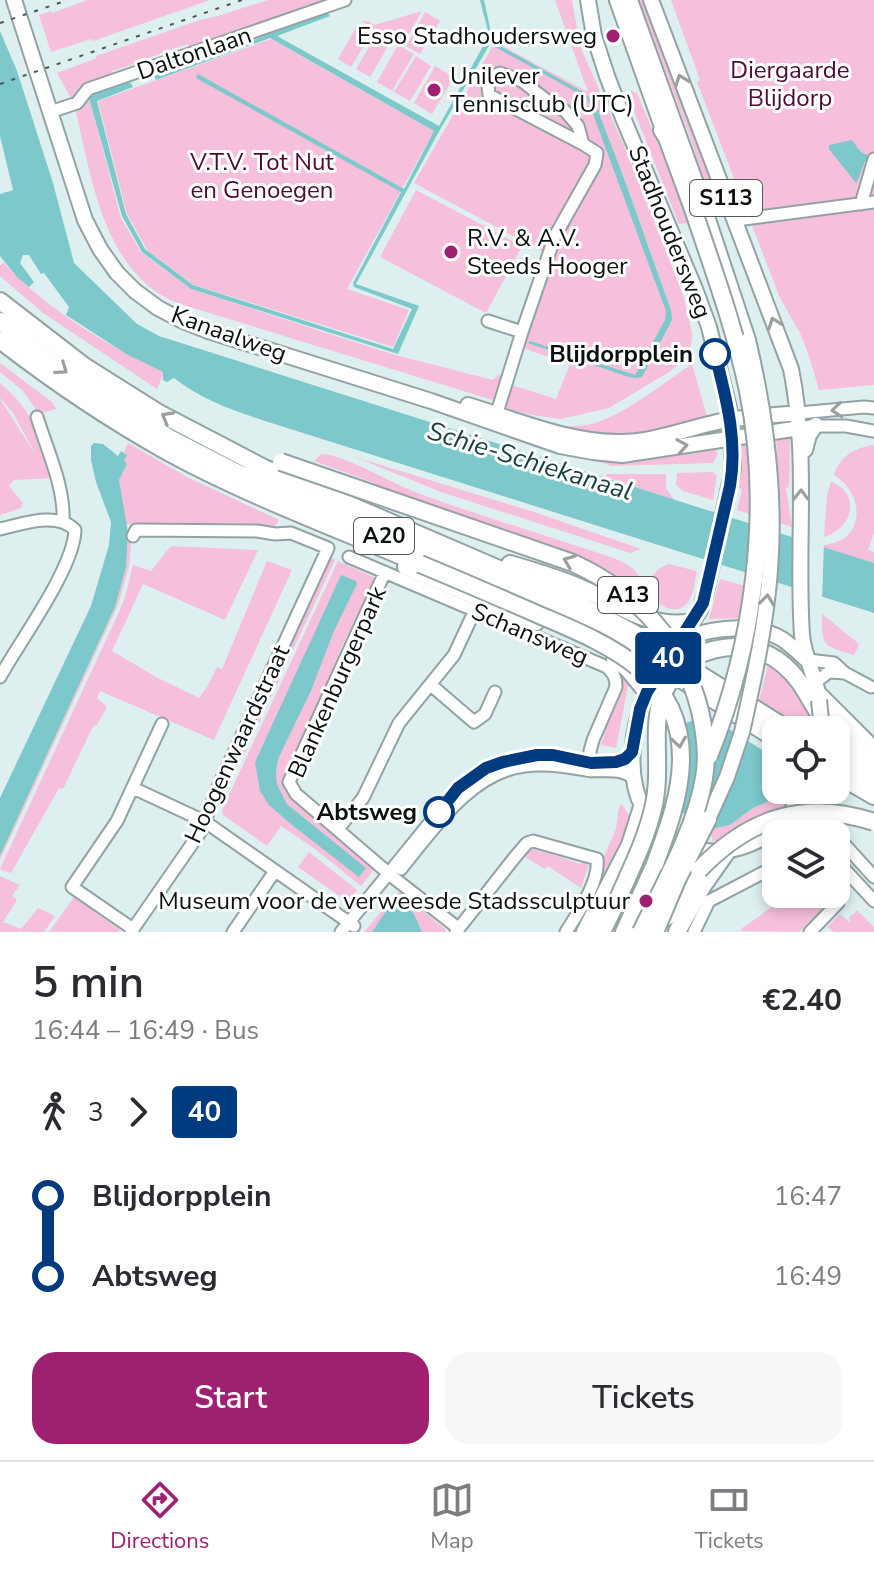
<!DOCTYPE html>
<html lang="en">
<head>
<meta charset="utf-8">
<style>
	:root { --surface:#fff; --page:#f7f7f7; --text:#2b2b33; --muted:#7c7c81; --line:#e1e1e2; --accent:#9f1f71 }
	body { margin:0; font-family:"Nunito Sans",sans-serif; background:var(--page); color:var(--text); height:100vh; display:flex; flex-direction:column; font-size:30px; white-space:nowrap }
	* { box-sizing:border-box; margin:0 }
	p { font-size:26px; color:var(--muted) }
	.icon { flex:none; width:44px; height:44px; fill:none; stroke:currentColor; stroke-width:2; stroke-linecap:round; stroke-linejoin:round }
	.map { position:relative; height:932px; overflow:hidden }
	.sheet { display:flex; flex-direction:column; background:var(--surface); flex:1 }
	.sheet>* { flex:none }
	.badge { padding:0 16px; border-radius:6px; font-size:28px; line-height:52px }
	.tools { position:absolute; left:762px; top:716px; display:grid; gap:16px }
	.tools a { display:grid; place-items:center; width:88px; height:88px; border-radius:16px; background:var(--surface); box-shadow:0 4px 12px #0003; font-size:40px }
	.map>.badge { position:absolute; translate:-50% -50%; box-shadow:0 0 0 4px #fff }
	.legs { display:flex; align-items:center; gap:12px; height:88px; padding:0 32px; font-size:26px }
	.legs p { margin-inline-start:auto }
	.summary { display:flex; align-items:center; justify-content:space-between; height:136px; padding:0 32px }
	h1 { font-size:44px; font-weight:600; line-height:60px }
	.cta { display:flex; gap:16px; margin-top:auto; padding:16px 32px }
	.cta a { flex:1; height:92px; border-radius:24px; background:var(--accent); color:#fff; font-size:32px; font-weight:600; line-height:92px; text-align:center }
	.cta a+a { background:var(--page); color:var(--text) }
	ul { padding:0 32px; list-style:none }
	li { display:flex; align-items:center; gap:28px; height:80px; font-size:30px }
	li i { display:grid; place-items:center; width:12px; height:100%; margin:0 10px; background:currentColor }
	li i::after { content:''; width:20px; height:20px; margin:-10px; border:6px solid; border-radius:50%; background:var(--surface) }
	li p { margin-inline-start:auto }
	li:first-child i { background:linear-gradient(#0000 50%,currentColor 0) }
	li:last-child i { background:linear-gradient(currentColor 50%,#0000 0) }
	.menu { display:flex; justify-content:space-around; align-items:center; height:112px; border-top:2px solid var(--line); background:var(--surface); font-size:22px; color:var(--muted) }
	.menu a { display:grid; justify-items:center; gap:4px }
	.menu .current { color:var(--accent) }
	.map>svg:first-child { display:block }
	.green { fill:#f6bfdb; fill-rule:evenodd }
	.water { fill:#7cc8ca }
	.pier { fill:#deefef }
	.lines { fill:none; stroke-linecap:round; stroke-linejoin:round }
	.minor-casing { stroke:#93a2a3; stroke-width:15 }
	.major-casing { stroke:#93a2a3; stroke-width:18 }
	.highway-casing { stroke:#93a2a3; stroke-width:20 }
	.minor { stroke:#fff; stroke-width:11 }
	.major { stroke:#fff; stroke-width:14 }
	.highway { stroke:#fff; stroke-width:16 }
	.rail { stroke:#4d5656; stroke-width:2; stroke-dasharray:4 8; stroke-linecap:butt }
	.major-bridge-casing { stroke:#93a2a3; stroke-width:18; stroke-linecap:butt }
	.highway-bridge-casing { stroke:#93a2a3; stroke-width:20; stroke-linecap:butt }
	.major-bridge { stroke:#fff; stroke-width:14 }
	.highway-bridge { stroke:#fff; stroke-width:16 }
	.oneway { stroke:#9d9f9f }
	.line-1-casing { stroke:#fff; stroke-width:18 }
	.line-1 { stroke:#003b80; stroke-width:12 }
	.poi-dot { fill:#9f1f71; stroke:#fff; stroke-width:3 }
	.stop-1-dot { fill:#fff; stroke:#003b80; stroke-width:4 }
	.labels { text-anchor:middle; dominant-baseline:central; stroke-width:6; stroke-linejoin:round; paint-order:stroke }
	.shield { fill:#fff; stroke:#545858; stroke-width:2 }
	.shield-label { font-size:22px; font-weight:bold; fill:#0a1010 }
	.poi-label { font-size:24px; fill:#0a1010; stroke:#fff; text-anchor:end }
	.street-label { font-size:24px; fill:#0a1010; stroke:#fff }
	.park-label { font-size:24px; fill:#4c0b35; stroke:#fff }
	.stop-label { font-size:24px; font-weight:bold; fill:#0a1010; stroke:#fff; text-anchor:end }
	.water-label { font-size:26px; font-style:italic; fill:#1a3f40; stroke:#fff }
</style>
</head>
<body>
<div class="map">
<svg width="874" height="932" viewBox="0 0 874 932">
	<rect width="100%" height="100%" fill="#deefef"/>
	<path class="green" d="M87,0h123l-117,41 -2,-2 -40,13 -12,-37 12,-4 1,2z
		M268,0h65l-112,39 -2,-2 -19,7 1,3 -10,3 -3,-6 -22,7 2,7 -3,2 -3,-7 -22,8 2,7 -6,1 -2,-5 -22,7 1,4 -41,25 -15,-27 40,-15 -1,-2 104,-36 18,-4z
		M555,0h17l8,46 47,107 43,108 14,37 8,35v8l-5,14 -5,7 -13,10 -60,36 -49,11 -28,-4 -31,-8 8,-23 47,15 14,-35 -50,-17 29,-92 -135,-72 81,-141 93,50zM594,102l31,79 46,129v10l-29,56 25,-61 -1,-4z
		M639,0h5l71,185 13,26 -13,4 -24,-75z
		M671,0h203v385l-55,5 -10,-34 -9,-23 -20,-35 -83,-216 3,-2z
		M422,11l-19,33 -42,-23h7l6,4z
		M425,12l15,9 -20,33 -14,-8z
		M358,24l14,8 -21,35 -13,-8z
		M376,35l14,8 -20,34 -14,-8z
		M271,39l163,92 -87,158 62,21 -16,37 -199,-62 -46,-34 -21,-37 -29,-113z
		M398,45l16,9 -22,37 -15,-9z
		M416,56l15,10 -21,35 -16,-9z
		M435,66l19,11 -22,37 -18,-11z
		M631,91l6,2 42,101 10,29 -10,1 -47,-118z
		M86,96l3,2 32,120 20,34 50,37 204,66 98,25 5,-5 6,1 -8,25 -316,-97c-75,-28 -88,-123 -104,-192v-5z
		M416,190l106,56 -36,67 -106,-56z
		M4,263c42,46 104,83 160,109l-7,17 -114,-76 -43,-37v-11z
		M0,363l52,39 4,7 -17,5 -16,-23 -23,-19z
		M692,364l15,53 -65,17 -41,3 -50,-11c15,1 29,1 44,-3 30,-9 70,-41 97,-59z
		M0,383c35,29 39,54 53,95l-39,2 -5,6 14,17 -2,5 -21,7v-116l37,58 -24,-44 -13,-15z
		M790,434l-1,53 -3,1 6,39 -12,-4 -4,-88z
		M749,439l3,76 -15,-5 5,-21 -6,-2 4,-20 1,-27z
		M128,443l59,34 92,43 -6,9 -34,-6 -113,1 -7,-44 8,-16 -3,-4 3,-5 -3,-3z
		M874,445v88l-6,17 6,2v11l-51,-16 1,-2c41,-3 42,-51 10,-70 6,-19 20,-27 40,-30z
		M715,447l3,7 -5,9 -102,3 -36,-14z
		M321,454c26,1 71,30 97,39 65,24 133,44 198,66 23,11 25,15 28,39 -24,-19 -49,-34 -77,-46l-193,-66v-3l-60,-22z
		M355,457l179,55 107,37 -11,4 -189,-61z
		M713,472l4,4 -4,24 -30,-9 -7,-6 1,-12z
		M607,474h59v14l8,12 -69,-23z
		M831,481c6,4 13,7 16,13 10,19 -5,38 -23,43l3,-41z
		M128,532l4,1 -3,34 -11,38 -118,255v-4l115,-249 11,-39z
		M171,546l87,4 -33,70 -82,-36 -31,67 44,26 43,21 8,-11 10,-20 5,2 45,-108 25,9 -78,170 -114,-49 -3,7 10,9 -10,18 -4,1 -30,63 -4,-1 -48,85 -11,-4 119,-257 6,-15 8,-32 18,6z
		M330,557l5,3 -92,197 -4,-2 47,-103 3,1 2,-4 -2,-2z
		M338,561l35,16 2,4 -16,37c-14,12 -32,68 -40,88l-3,-1 -1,3 2,1 -31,64 2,2 -3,9 2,7 88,74 1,2 -15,19 -46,-37 -34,-23 -14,20 -44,-31 -1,-5zM341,576l16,8 -23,47 -23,60 -33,68 -2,14 1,11 10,20 78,64 -6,8 -67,-51 -37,-63z
		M668,564l29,7c-2,9 -3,23 -9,31 -18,25 -62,-20 -20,-38z
		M720,579l28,8 -5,31 -34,1z
		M822,614l36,29 1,2 -5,10c-30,-9 -33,-8 -32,-41z
		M769,661l15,10 34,48v11h-11l-48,-29z
		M622,676l5,3 1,7 -12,62 -15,-3 11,-37 5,-31z
		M778,790h21l-12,19 -70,38v-6h-5l-1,-12 19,-4 23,-17 12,-5 10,-8z
		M622,804l8,13 2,12 -15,24 -41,79h-5l45,-103 3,-22z
		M530,849l18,4 32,11 2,-2 9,5h-3l-7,21 -33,-22 -3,3 -20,-12z
		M309,852l48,38 -9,12 -50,-35z
		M0,876l20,9 -8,11 5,4 -14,22 18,7 17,-21 17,8 -11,16h-44z
		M398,892l3,1 44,36 1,3h-24l-8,-18 -18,-17 -24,35h-8z
		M790,894h23l12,12 -26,26 -58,-1 2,-4h1z
		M74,897l46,33 -1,2h-70z
		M857,910l17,17v5h-40l-7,-5 13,-13 11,9 -2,-5z"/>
	<path class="water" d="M480,0h4l9,42 90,50 12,11 30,78 46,129 1,10 -30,57 -6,1 -7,-1 -101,-34 2,-2 105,34 30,-55 1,-9 -79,-213 -97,-54 -53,91 -81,149 63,22 -21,48 -207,-65 -49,-37 -20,-36 -33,-118 1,-2 40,-14 3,5 -36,14 29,113 19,35 48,36 200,64 19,-40 -58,-22 -1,-4 48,-91 -205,-114 2,-4 206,115 30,-58 -164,-93 -114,42 -2,-4 174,-63 2,3 -53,20 162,90 48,-87h3z
		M0,31l17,40 36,112 21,80 63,61 22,12 715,227v50l-609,-192c-33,-11 -63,-21 -91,-43l-7,4 -4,-2v-8l-35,-17 -62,-40 3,-8 -25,-34 -3,1 -12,-19h-6l-3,8 14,19 -5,5 -12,-10 -17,-21v-62l13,-4 -13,-54z
		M852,140l8,11 10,6 -1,6 -4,-2 -8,21 -1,1 -27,-34v-4z
		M94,443l9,1 15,12 3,-5 6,4 -3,5 3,4 -8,16 9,52 -2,36 -11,39 -115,249v-58l91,-192 18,-61 2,-23 -15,-40 -5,-22v-14z
		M341,575l15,6 1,3 -23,47 -23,60 -33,68 -2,14 1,11 10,20 79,64 -7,9 -67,-52 -23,-20 -9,-14 -5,-29z
		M709,716l67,43v31h2l-3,5 -10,8 -12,5 -23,17 -19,4 -45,-26 -1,-4 5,-9 13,-64 5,-4z
		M396,896l18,18 8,18h-50z"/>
	<path class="pier" d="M792,533l32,10 -2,57 -30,-9z"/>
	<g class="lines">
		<g class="minor-casing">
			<path id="minor" d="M50,112l27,-9 11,-14 257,-89
				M861,204l13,-45
				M744,219l130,-17
				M488,321l34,11 -27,87
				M522,332l33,-96 40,-71 2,-12 -14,-9 -94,-49 -1,-9 3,-9 9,-4 22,8 23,18 20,12 13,15 5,18
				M799,413l65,-6 10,1
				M37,417c10,33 28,70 26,105
				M809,426h37l28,5
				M0,529c22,-5 57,-18 75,1 -1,38 -55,111 -75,147
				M349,557l258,110c7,7 9,11 9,20l-23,53 -3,11 1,20
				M385,572l-96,210 7,12 98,84 64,50
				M808,660l26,3 11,10 26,14
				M816,682l13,-10 16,1
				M431,685l43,37 11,-8 10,-22
				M133,788l71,33 150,105
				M806,790l6,13 23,31
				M785,819c13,-2 18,7 26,15
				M338,829l25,-31 36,-75 55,-68 21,-45
				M836,835l38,42
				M836,860l38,41
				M401,869c32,-39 70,-97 124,-103 21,-3 40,1 61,4 16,3 33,-4 47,8
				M133,929l-61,-42 45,-66 45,-97
				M131,932l70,-101 17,-44 110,-239 -37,-15 -16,1 -18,-3 -121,-1 -3,6
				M233,932l42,-61
				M341,932l117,-144 28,-20 17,-6 34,-7h16l38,8 25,-1 9,-3 7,-7
				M456,932l59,-75 12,-14 6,-2 64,18c3,22 -19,54 -31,73
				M694,932l15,-31 67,-35
				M810,932l28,-29 -9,-9"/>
		</g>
		<g class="major-casing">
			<path id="major" d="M14,0l71,220 15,29 17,24 18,18 23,17 25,13 25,10 223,70 129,45 33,6 29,3 178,-27
				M588,0l6,36 13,40 16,42 72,171 14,38 20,81 4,61 -27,123 -6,18 -24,37
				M630,0l67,186 51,154
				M651,0l140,369c18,88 5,177 11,266 2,23 15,43 17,65
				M468,405c49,15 97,36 149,37 33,1 65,-12 96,-19 28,-7 58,-7 86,-10
				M805,450l4,-15 7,-10
				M681,639c32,-11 71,-17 101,0 9,6 17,14 25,21
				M652,684c-10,16 -15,34 -18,52 -3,24 -3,50 9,72 30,56 100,55 141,13 8,-9 14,-21 20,-31
				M708,819l19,-42 15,-45"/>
		</g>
		<g class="highway-casing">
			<path id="highway" d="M618,0l49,138
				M662,130l5,8 26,71
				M0,301l84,65 73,46 107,56 307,132 61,32 157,98
				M0,321l63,49 105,67 68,35 324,139 68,35 148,93
				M0,340c54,42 109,79 168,112 81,44 168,76 252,112
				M510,564c24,7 48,14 71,24 38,16 69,42 111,34
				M406,567l130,55
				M694,657c40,-19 80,-11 106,26 11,16 18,33 31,47
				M615,659l12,9 20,24
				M818,694l56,56
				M836,735l38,32
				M836,758l38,23
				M836,774l38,22
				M667,917l16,-28 16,-19
				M585,932l45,-87 12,-38
				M602,932l15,-31
				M624,932l31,-68
				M677,932l25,-45 26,-37"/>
		</g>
		<use href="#minor" class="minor"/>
		<use href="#major" class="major"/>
		<use href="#highway" class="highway"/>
		<path class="rail" d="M0,23l68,-23
			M0,84l242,-84"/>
		<g class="major-bridge-casing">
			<path id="major-bridge" d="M658,674l18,-27
				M819,700l3,30
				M742,732c12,-54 24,-107 28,-162 6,-78 -4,-154 -22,-230"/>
		</g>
		<g class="highway-bridge-casing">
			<path id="highway-bridge" d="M693,209c20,60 42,119 55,182 24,118 6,254 -39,365
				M281,462l292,101c64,29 110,79 127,148 5,22 8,45 4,67 -8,50 -41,108 -63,154
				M420,564c39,16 78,33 117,50 67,29 144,57 144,144 0,37 -14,73 -26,106
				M699,870c50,-52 105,-71 175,-48
				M617,901c13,-30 28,-59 36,-92 14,-57 -17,-112 41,-152
				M655,932l22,-52 31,-61"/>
		</g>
		<use href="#major-bridge" class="major-bridge"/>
		<use href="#highway-bridge" class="highway-bridge"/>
	</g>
	<defs><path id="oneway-chevron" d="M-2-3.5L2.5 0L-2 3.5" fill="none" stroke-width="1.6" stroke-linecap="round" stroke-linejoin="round" transform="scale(2)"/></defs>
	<g class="oneway">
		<use href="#oneway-chevron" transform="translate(681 80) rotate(-110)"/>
		<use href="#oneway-chevron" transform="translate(774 323) rotate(-110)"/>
		<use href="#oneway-chevron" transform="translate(62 369) rotate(35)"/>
		<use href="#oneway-chevron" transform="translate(837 410) rotate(175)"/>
		<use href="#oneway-chevron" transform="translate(167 417) rotate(-151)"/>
		<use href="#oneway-chevron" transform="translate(682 446) rotate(-9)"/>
		<use href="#oneway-chevron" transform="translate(801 495) rotate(-89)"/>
		<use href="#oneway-chevron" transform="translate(569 561) rotate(-158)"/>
		<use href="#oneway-chevron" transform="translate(767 600) rotate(-83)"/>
		<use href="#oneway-chevron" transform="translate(679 742) rotate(82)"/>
	</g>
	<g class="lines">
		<g class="line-1-casing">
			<path id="line-1" d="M439,812l19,-24 28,-20 17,-6 34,-7h16l38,8 25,-1 9,-3 7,-7 8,-43 7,-17 56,-89 27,-117c8,-46 -4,-88 -15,-132"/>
		</g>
		<use href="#line-1" class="line-1"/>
	</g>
	<g class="poi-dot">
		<circle cx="613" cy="36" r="8"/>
		<circle cx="434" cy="90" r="8"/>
		<circle cx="451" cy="252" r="8"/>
		<circle cx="646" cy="901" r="8"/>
	</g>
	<g class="stop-1-dot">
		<circle cx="715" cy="354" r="14"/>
		<circle cx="439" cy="812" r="14"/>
	</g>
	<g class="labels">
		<g class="shield">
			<rect x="690" y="180" width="72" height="36" rx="6"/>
			<rect x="354" y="518" width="60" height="36" rx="6"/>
			<rect x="598" y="577" width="60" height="36" rx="6"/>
		</g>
		<g class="shield-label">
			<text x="726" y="198">S113</text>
			<text x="384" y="536">A20</text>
			<text x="628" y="595">A13</text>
		</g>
		<g class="poi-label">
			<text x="597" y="36">Esso Stadhoudersweg</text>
			<text x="450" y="76" text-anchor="start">Unilever<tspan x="450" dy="28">Tennisclub (UTC)</tspan></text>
			<text x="467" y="238" text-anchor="start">R.V. &amp; A.V.<tspan x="467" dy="28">Steeds Hooger</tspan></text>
			<text x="630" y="901">Museum voor de verweesde Stadssculptuur</text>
		</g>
		<g class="street-label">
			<text transform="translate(194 53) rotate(-19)">Daltonlaan</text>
			<text transform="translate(670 232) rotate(68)">Stadhoudersweg</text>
			<text transform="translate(229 334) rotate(20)">Kanaalweg</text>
			<text transform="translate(530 634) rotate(23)">Schansweg</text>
			<text transform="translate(337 682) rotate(-66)">Blankenburgerpark</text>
			<text transform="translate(237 744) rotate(-65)">Hoogenwaardstraat</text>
		</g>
		<g class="park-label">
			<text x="790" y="70">Diergaarde<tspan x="790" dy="28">Blijdorp</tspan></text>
			<text x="262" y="162">V.T.V. Tot Nut<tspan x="262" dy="28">en Genoegen</tspan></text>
		</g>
		<g class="stop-label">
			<text x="693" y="354">Blijdorpplein</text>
			<text x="417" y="812">Abtsweg</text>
		</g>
		<g class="water-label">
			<text transform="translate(530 461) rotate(17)">Schie-Schiekanaal</text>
		</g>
	</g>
</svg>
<div class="tools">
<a><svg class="icon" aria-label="locate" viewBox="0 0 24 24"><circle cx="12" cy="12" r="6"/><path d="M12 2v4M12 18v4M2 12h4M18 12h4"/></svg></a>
<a><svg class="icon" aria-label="layers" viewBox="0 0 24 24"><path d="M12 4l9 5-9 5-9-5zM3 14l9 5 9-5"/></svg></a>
</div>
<b class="badge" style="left:668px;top:658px;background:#003b80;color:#fff">40</b>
</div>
<section class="sheet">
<div class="summary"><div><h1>5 min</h1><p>16:44 – 16:49 · Bus</p></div><b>€2.40</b></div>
<div class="legs"><svg class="icon" aria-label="walk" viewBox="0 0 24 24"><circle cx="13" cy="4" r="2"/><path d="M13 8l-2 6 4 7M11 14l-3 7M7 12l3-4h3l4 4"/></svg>3<svg class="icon" aria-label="forward" viewBox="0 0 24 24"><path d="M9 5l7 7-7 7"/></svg><b class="badge" style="background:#003b80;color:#fff">40</b></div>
<ul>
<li><i style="color:#003b80"></i><b>Blijdorpplein</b><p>16:47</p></li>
<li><i style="color:#003b80"></i><b>Abtsweg</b><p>16:49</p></li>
</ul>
<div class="cta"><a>Start</a><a>Tickets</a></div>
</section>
<nav class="menu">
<a class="current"><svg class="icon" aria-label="directions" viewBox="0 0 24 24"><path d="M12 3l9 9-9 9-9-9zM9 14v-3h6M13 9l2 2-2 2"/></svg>Directions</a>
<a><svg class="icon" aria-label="map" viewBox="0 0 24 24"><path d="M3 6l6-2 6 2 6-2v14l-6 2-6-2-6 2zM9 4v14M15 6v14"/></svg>Map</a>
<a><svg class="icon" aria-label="tickets" viewBox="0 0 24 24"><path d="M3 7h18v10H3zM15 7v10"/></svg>Tickets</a>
</nav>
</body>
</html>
